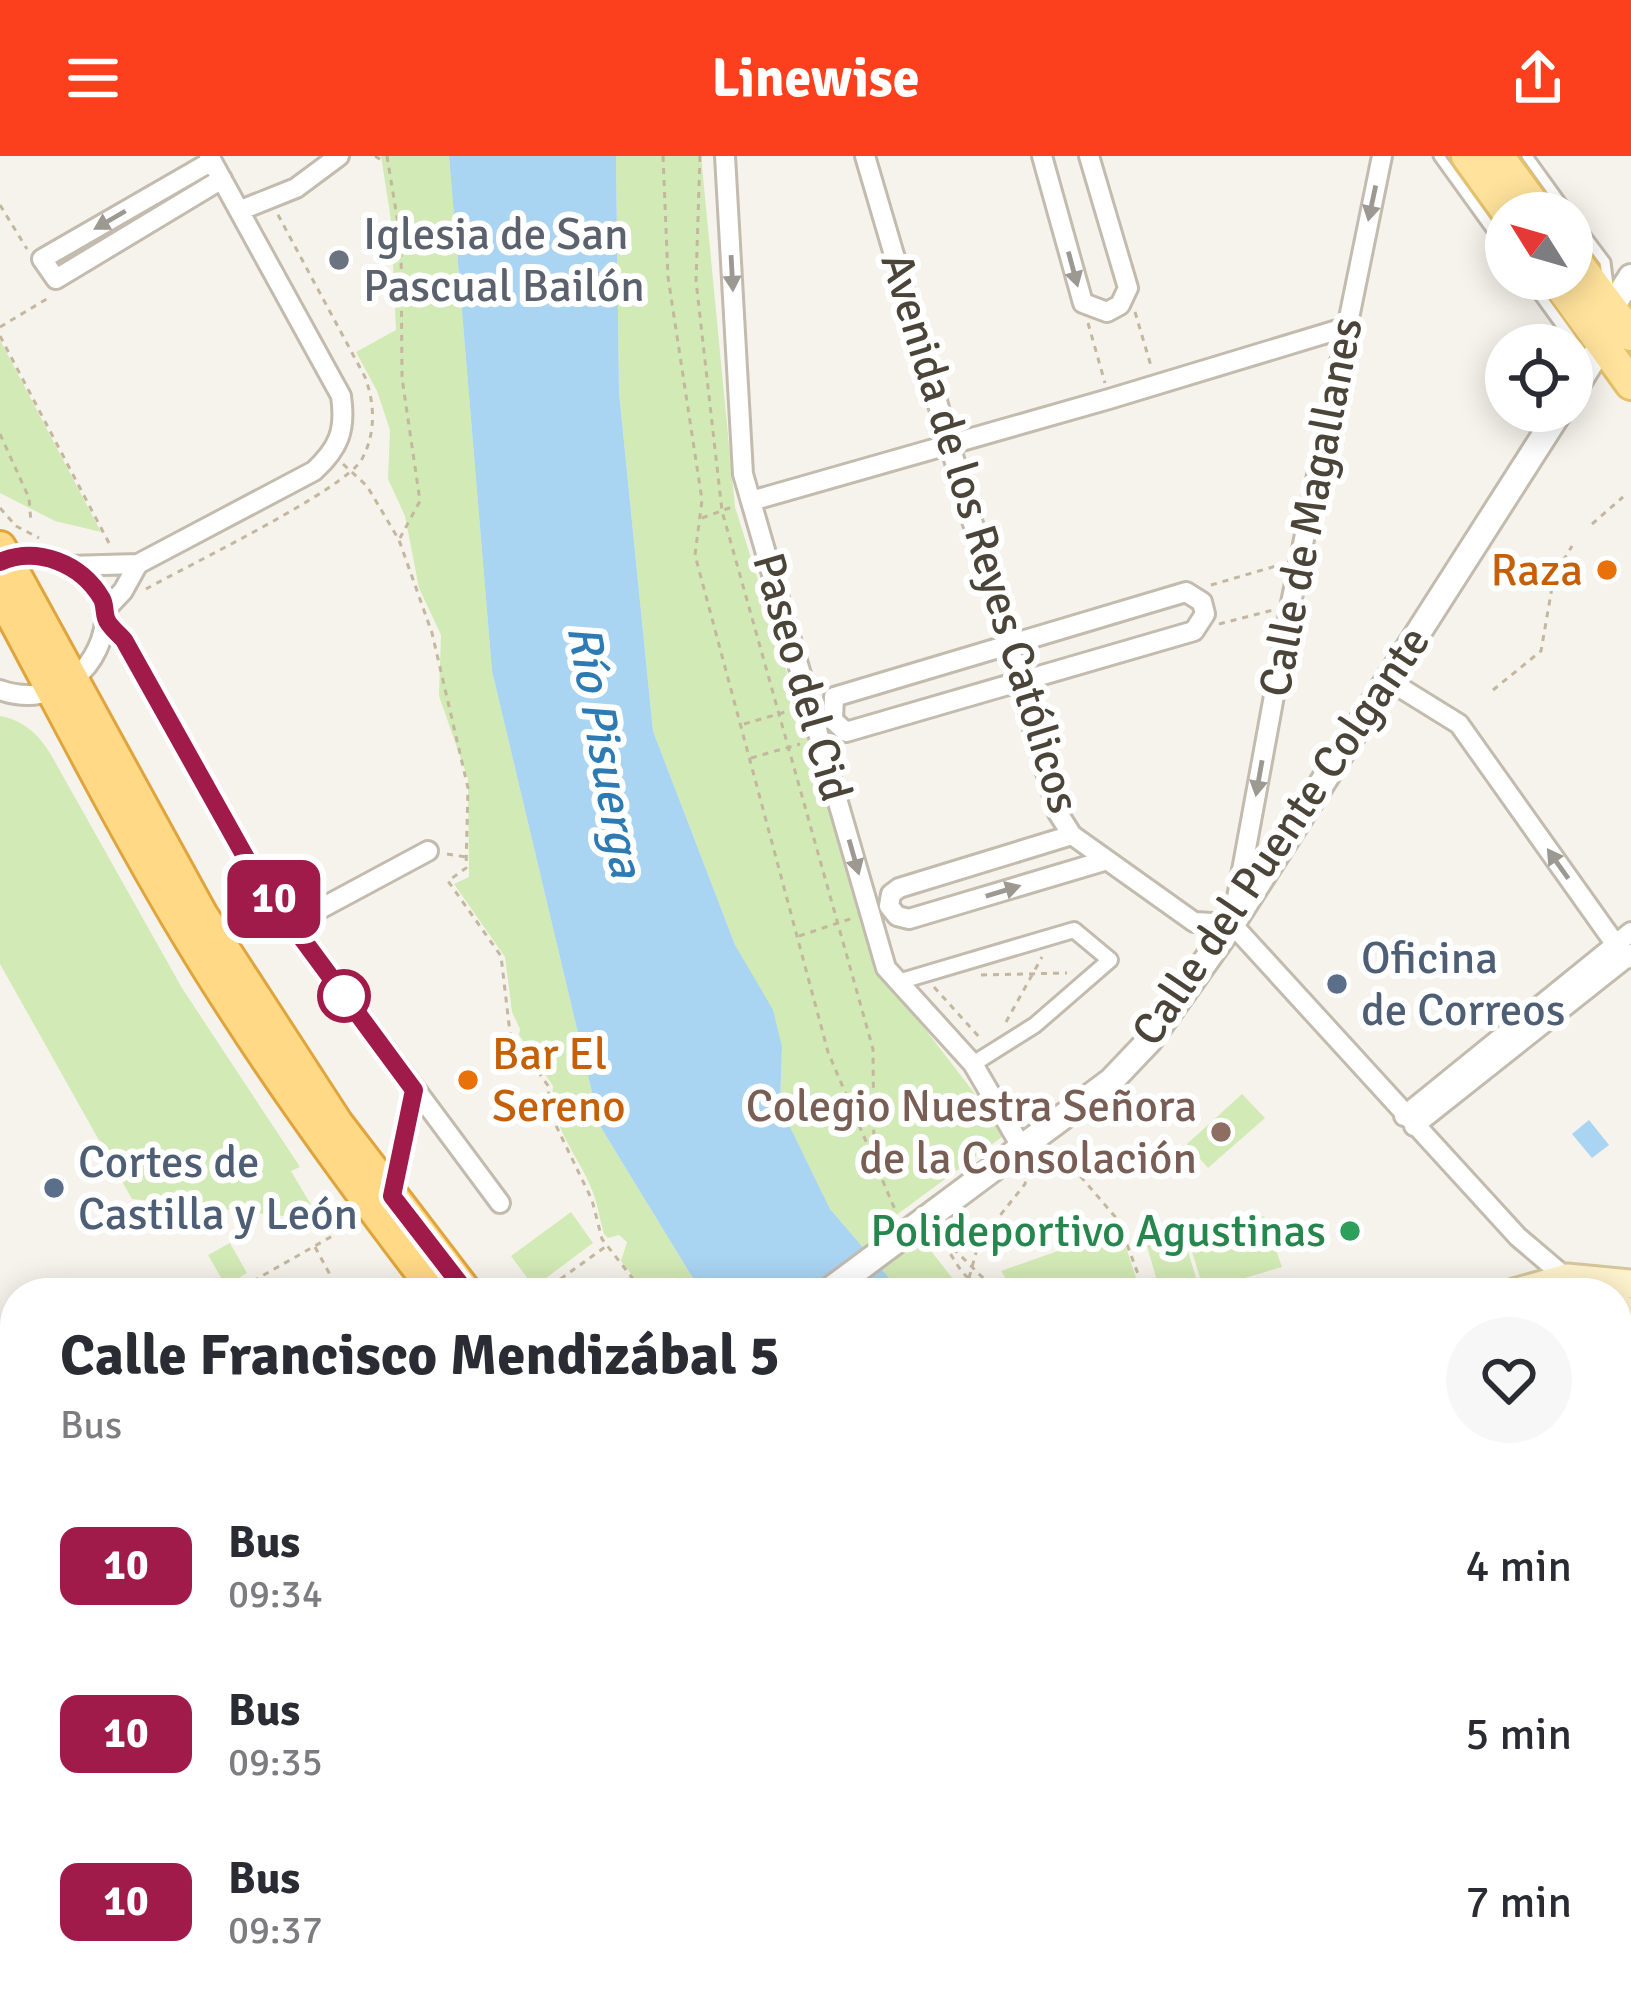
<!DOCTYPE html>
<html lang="en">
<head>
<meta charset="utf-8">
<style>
	:root { --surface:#fff; --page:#f7f7f7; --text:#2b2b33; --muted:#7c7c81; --accent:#fc3f1d }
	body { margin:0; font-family:Signika,sans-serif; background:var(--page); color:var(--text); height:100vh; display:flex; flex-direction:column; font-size:45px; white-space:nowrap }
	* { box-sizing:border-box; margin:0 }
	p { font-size:39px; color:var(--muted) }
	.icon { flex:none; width:66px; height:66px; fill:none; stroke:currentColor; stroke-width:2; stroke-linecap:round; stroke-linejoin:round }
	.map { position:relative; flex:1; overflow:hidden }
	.sheet { position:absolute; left:0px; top:1122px; width:1632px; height:735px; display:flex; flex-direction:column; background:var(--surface); border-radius:48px 48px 0 0; box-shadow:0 6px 30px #0003 }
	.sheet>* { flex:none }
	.badge { padding:0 24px; border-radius:18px; font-size:42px; line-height:78px }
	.needle { width:78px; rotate:307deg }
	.buttons { position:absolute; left:1485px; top:36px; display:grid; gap:24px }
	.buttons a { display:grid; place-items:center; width:108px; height:108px; border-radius:50%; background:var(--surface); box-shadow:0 6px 30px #0003; font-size:60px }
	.map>.badge { position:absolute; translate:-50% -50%; box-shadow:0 0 0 6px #fff }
	.round { display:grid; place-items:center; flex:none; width:126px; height:126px; border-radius:63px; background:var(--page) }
	.headline { display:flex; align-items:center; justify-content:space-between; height:204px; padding:0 60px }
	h1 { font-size:57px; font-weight:700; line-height:90px }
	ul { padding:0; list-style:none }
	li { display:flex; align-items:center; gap:36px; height:168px; padding:0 60px }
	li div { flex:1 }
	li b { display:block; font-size:45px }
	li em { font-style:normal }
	li .badge { min-width:132px; font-weight:700; text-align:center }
	header { display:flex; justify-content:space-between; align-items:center; height:156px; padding:0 60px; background:var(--accent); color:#fff; font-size:54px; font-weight:700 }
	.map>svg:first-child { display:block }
	.green { fill:#d2eab5 }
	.water { fill:#a9d4f2 }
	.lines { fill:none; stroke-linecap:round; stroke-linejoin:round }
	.service-casing { stroke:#c2bbae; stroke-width:15 }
	.pedestrian-casing { stroke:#c2bbae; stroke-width:20 }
	.minor-casing { stroke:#c2bbae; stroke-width:24 }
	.tertiary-casing { stroke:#c2bbae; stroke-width:30 }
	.secondary-casing { stroke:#d6c79b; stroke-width:33 }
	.primary-casing { stroke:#e6c16a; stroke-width:36 }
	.trunk-casing { stroke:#e0a43c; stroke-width:36 }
	.path { stroke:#c4b79f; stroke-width:3; stroke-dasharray:6 6; stroke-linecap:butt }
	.service { stroke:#fff; stroke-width:9 }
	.pedestrian { stroke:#fff; stroke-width:14 }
	.minor { stroke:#fff; stroke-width:18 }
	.tertiary { stroke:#fff; stroke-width:24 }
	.secondary { stroke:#fff3cd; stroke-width:27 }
	.primary { stroke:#ffe39c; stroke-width:30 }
	.trunk { stroke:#ffd985; stroke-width:30 }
	.oneway { fill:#9c9892 }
	.line-casing { stroke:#fff; stroke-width:27 }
	.line { stroke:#a01a4a; stroke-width:18 }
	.worship-dot { fill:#6b7280; stroke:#fff; stroke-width:4.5 }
	.food-dot { fill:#e8710a; stroke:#fff; stroke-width:4.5 }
	.service-dot { fill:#5c6f8a; stroke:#fff; stroke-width:4.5 }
	.stop-dot { fill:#fff; stroke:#a01a4a; stroke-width:6 }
	.education-dot { fill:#8d6e63; stroke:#fff; stroke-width:4.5 }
	.leisure-dot { fill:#2e9e5b; stroke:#fff; stroke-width:4.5 }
	.labels { text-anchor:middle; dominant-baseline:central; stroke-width:12; stroke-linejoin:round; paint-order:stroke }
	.worship-label { font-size:45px; fill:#5b616d; stroke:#fff; text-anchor:start }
	.street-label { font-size:45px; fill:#4b4439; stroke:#fff }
	.food-label { font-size:45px; fill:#c56008; stroke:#fff; text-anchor:end }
	.service-label { font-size:45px; fill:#4e5e75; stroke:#fff; text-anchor:start }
	.education-label { font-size:45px; fill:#785e54; stroke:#fff; text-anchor:end }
	.leisure-label { font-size:45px; fill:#27864d; stroke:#fff; text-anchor:end }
	.water-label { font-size:48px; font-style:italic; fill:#2e7ab2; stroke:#fff }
</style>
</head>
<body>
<header><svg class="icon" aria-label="menu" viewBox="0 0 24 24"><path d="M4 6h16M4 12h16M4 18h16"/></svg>Linewise<svg class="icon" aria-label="share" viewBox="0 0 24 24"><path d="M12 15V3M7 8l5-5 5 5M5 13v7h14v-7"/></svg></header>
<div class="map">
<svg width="1631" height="1856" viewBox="0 0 1631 1856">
	<rect width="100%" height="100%" fill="#f6f3ec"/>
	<path class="green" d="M381,0h68l43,515 108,455 102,167h-56l-25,-32 6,-19 -8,-7 -11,3 -4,-4c-4,-13 -6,-27 -10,-39 -13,-37 -45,-68 -41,-109l-34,-51 1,-6 -8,-17 -7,-55 -51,-73 15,-7 -1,-98 -29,-83 2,-61 -22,-47 -14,-72 -17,-37 2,-49 -13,-39 -21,-39 40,-22 -5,-110z
		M616,0h85l34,351 146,465 125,162 -115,85 5,8 24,10 44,56h-62l-72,-84 -50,-103 2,-59 -47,-102 -82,-214 -34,-339z
		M0,184l101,192 -46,-11 -55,-28z
		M0,560c23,4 38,18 50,37l132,235 118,179 -9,4 29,49 -188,-21 -132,-235z
		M1242,938l23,24 -57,50 -21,-24z
		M571,1056l22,31 -59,44 -23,-31z
		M1264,1060l18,51 -78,23 -16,-51z
		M1179,1065l17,57 -37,10 -16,-56z
		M1120,1073l21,64h-90l-42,-9 -8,-13z
		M230,1087l17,30 -21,13 -18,-31z
		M1617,1176l14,4v462l-14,-7z
		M0,1214l15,10v410l-15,11z
		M1617,1638l14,7v51l-14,-7z
		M15,1733v109h449l17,14h-481v-113z
		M670,1842h137l1,14h-141z"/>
	<path class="water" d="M449,0h167l3,236 34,339 82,214 38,65 9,37 -2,59 50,103 72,84h-200l-102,-167 -108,-455z
		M1589,964l20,25 -17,13 -20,-24z
		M1617,1689l14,7v160h-421l-4,-14h411z"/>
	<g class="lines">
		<g class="service-casing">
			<path id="service" d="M1439,0l67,93
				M1527,0l41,57
				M1572,62l33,44 3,24
				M1528,123l60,83"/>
		</g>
		<g class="pedestrian-casing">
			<path id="pedestrian" d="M898,826l176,-52 36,30 -75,65 -62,39
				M0,1267l15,27
				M0,1432l15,3"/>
		</g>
		<g class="minor-casing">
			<path id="minor" d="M725,0l18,318 143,494 87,96 49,84
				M865,0l193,657 14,22 122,87 38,2
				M1042,0l41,147 24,9 13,-7 8,-17 -39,-132
				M212,5l-170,98 14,20 166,-100
				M241,54l55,-22 43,-32
				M751,345l358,-102 238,-72
				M0,406c41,-18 89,6 106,47 0,58 -50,101 -106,81
				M68,410l70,-2 176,-93c25,-23 32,-41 27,-75l-132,-240
				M1186,436l16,10 3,12 -11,17 -348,101 -13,-12 1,-23z
				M106,453l17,-18 15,-27
				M106,464l19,20 132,236 243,327
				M1388,524l71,44 167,235
				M1072,679l-173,53 -8,6 -2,12 8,10 12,3 198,-59
				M1234,758l57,-311 91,-447
				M292,768l136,-73
				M1232,768l286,313 53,45
				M1404,960l227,-184
				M1414,970l217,-172
				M397,1022l17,-87"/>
		</g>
		<g class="tertiary-casing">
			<path id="tertiary" d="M1572,237l30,-49 9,-36 20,-31
				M826,1137l285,-212 38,-40 83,-117 328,-513"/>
		</g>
		<g class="secondary-casing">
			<path id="secondary" d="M1514,1137l53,-15 64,6
				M1617,1153l14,3
				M834,1842v14"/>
		</g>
		<g class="primary-casing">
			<path id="primary" d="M1467,0l41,57
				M1498,0l42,57
				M1572,100l59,79
				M1555,123l76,105"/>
		</g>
		<g class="trunk-casing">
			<path id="trunk" d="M0,391l202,368 135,208 130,170
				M0,437c58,108 114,218 176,323 78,132 167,255 261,377
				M0,1682l15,-11
				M0,1722l15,-11
				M889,1842l8,14
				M915,1842l8,14
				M961,1851l1,5"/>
		</g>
		<path class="path" d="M375,0l9,6
			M387,0l14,86 1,136 18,123 -20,37
			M663,0l5,121 34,223 -7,55 133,497 68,160
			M700,0l-4,125 26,230 151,538 1,113
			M0,49l27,44
			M1135,156l16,54
			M1088,167l17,60
			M0,171l50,-30
			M0,180l110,209
			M0,278l29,64 2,25
			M343,308l24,22 32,54 33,93 36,155 -2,80 -18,13 53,75 9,77 39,54 -1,22 44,91 10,39 42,54
			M0,352l16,18 23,12
			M702,362l30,-11
			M1592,368l31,-27
			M1211,429l72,-21
			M146,433c39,-22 200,-100 216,-130 14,-26 13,-55 3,-82l-88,-164
			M1219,468l54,-14
			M1493,534l48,-39 13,-75 18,-30
			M744,568l48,-14
			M751,602l49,-14
			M447,698l19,3
			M799,780l54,-18
			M981,819l86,-2
			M934,831l46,51
			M1006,866l36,-65
			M1057,993l61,71 27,73
			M875,1009l20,13
			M943,1086c23,13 42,46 65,51
			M944,1088l18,28 21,21
			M315,1091l25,46
			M969,1122l10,-36 46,-58 2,-11
			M170,1137l14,-5 30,5
			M232,1137l118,-67
			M541,1137l64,-46
			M0,1197l15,-5
			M1617,1234l14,14
			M0,1238l11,-17 -3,-27
			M1617,1249l14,-12
			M1617,1276l14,-12
			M1617,1294l14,-12
			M1631,1301v3
			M1617,1313l14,17
			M0,1326l15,-3
			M1617,1344l14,17
			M0,1562h15
			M0,1567l15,14
			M0,1607l15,-16
			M1617,1640l14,8
			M178,1842l3,14
			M477,1842l20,14
			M991,1842l1,14
			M1065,1842l19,14
			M1098,1842l18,14
			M1173,1842l3,14
			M0,1848l19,-6
			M320,1856l4,-7
			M1222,1856l18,-14"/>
		<use href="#service" class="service"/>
		<use href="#pedestrian" class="pedestrian"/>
		<use href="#minor" class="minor"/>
		<use href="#tertiary" class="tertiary"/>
		<use href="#secondary" class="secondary"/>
		<use href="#primary" class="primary"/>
		<use href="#trunk" class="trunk"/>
	</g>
	<defs><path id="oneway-solid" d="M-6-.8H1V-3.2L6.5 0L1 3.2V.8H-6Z" transform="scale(3)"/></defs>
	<g class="oneway">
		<use href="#oneway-solid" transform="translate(1372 47) rotate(102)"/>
		<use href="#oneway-solid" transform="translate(110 64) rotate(150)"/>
		<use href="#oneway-solid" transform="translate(1073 113) rotate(75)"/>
		<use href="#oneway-solid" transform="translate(732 117) rotate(87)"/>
		<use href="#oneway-solid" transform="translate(1259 622) rotate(100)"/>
		<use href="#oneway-solid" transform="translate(854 701) rotate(74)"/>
		<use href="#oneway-solid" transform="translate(1558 708) rotate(-125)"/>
		<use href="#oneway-solid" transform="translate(1003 735) rotate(-17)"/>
	</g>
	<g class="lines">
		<g class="line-casing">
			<path id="line" d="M0,406c37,-16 81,1 102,37 3,6 2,13 4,19 2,8 13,16 18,22l132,236 158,214 -22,106 75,97"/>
		</g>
		<use href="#line" class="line"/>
	</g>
	<circle class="worship-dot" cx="339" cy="104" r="12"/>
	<g class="food-dot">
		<circle cx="1607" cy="414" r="12"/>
		<circle cx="468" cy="924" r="12"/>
	</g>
	<g class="service-dot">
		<circle cx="1337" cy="828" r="12"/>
		<circle cx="54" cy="1032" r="12"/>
	</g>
	<circle class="stop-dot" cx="344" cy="840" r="24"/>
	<circle class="education-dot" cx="1221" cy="976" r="12"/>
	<circle class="leisure-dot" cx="1350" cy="1075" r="12"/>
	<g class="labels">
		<g class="worship-label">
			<text x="363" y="78">Iglesia de San<tspan x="363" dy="52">Pascual Bailón</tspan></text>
		</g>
		<g class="street-label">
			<text transform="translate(1311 351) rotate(-79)">Calle de Magallanes</text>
			<text transform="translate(980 377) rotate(73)">Avenida de los Reyes Católicos</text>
			<text transform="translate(802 521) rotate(74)">Paseo del Cid</text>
			<text transform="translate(1281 680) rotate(-56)">Calle del Puente Colgante</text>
		</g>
		<g class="food-label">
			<text x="1583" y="414">Raza</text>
			<text x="492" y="898" text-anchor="start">Bar El<tspan x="492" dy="52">Sereno</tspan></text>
		</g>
		<g class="service-label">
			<text x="1361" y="802">Oficina<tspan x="1361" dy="52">de Correos</tspan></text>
			<text x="78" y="1006">Cortes de<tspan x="78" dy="52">Castilla y León</tspan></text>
		</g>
		<g class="education-label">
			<text x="1197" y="950">Colegio Nuestra Señora<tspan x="1197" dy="52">de la Consolación</tspan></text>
		</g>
		<g class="leisure-label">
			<text x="1326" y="1075">Polideportivo Agustinas</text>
		</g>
		<g class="water-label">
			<text transform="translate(605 595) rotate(80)">Río Pisuerga</text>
		</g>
	</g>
</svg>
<div class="buttons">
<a><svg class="needle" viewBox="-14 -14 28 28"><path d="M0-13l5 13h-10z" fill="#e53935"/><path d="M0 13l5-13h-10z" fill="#7c7c81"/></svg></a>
<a><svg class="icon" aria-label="locate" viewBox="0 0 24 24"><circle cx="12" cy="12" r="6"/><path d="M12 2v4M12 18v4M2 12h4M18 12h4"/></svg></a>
</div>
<b class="badge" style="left:274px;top:743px;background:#a01a4a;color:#fff">10</b>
<section class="sheet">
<div class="headline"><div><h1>Calle Francisco Mendizábal 5</h1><p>Bus</p></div><a class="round"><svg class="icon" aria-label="heart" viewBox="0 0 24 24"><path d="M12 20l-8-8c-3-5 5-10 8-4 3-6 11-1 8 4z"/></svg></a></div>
<ul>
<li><span class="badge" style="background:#a01a4a;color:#fff">10</span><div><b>Bus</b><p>09:34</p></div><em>4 min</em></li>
<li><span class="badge" style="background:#a01a4a;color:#fff">10</span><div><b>Bus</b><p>09:35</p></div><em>5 min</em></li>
<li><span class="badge" style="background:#a01a4a;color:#fff">10</span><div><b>Bus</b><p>09:37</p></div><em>7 min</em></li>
</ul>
</section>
</div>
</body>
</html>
